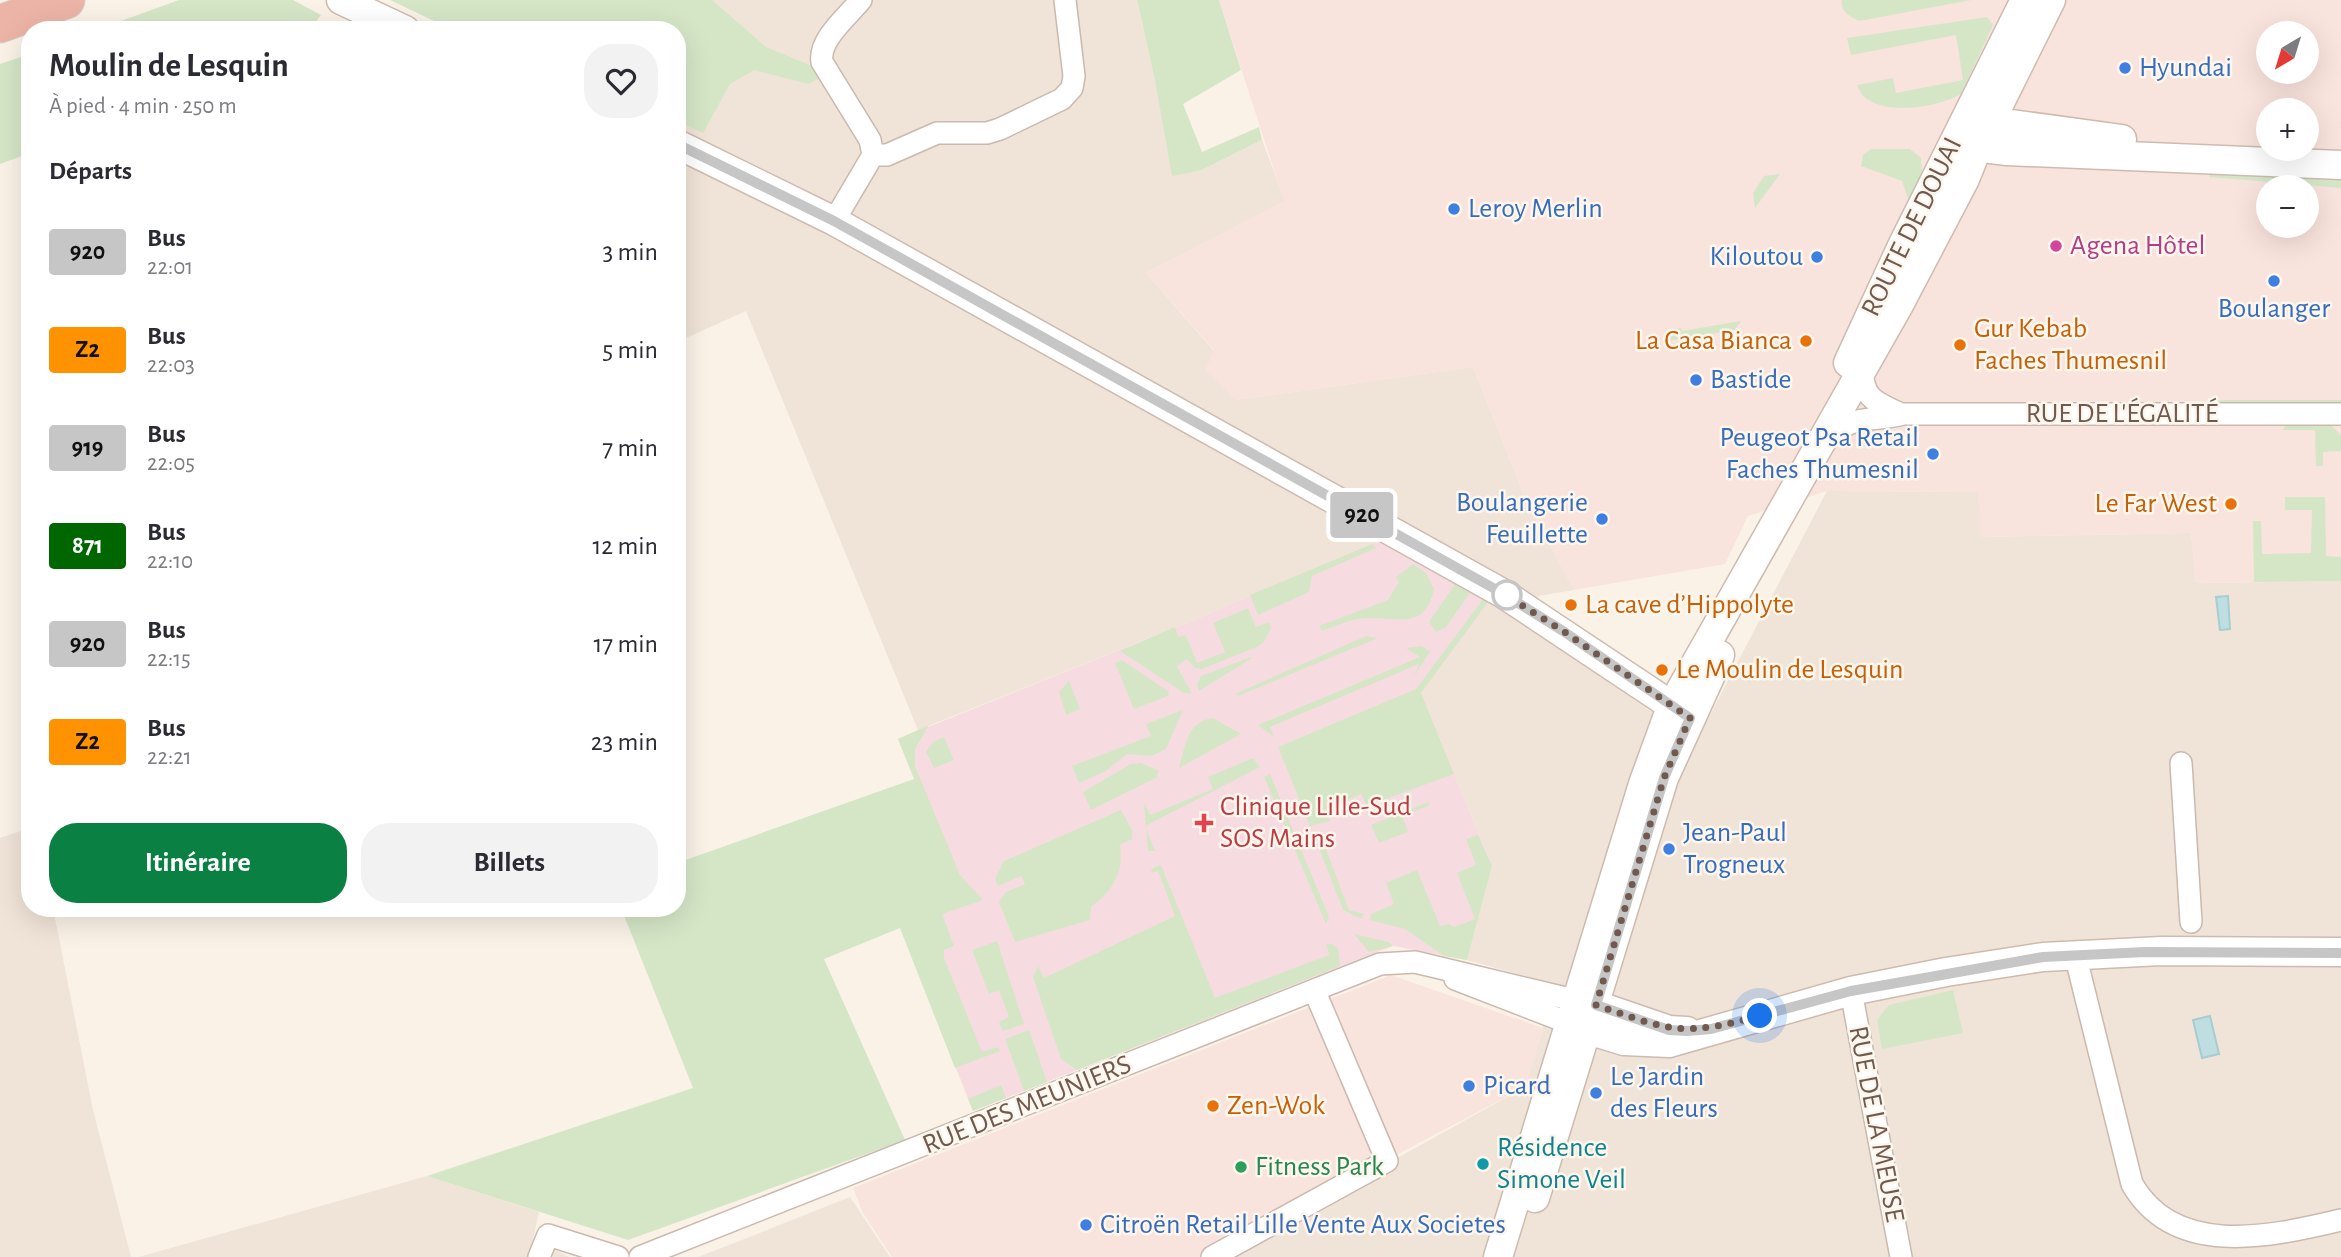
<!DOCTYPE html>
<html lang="fr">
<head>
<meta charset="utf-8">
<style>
	:root { --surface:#fff; --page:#f2f2f3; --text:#2b2b33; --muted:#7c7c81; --accent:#0b8043 }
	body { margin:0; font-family:"Alegreya Sans",sans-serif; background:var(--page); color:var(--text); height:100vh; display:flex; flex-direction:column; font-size:26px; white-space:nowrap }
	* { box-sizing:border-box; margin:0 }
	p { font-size:23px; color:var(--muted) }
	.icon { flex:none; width:38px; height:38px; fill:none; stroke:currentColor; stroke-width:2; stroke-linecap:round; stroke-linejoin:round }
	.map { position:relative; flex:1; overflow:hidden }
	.panel { position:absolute; left:21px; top:21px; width:665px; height:896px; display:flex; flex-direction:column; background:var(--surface); border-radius:28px; box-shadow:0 7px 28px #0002 }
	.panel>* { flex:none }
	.badge { padding:0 14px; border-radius:5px; font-size:24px; line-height:46px }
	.needle { width:46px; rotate:218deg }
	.tools { position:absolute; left:2256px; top:21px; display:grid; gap:14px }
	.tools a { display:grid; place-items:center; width:63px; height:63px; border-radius:50%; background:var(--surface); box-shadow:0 7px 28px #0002; font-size:35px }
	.you { position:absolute; width:35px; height:35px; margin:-18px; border:5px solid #fff; border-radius:50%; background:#1a73e8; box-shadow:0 0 0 10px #1a73e833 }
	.map>.badge { position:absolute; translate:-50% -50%; box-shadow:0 0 0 4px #fff }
	h2 { padding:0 28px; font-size:26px; line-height:63px }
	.round { display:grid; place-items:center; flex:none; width:74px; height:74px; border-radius:28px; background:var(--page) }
	.summary { display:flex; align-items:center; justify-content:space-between; height:119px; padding:0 28px }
	h1 { font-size:33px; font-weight:700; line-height:52px }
	.cta { display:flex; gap:14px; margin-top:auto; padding:14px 28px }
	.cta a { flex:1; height:80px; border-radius:28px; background:var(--accent); color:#fff; font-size:28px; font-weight:700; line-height:80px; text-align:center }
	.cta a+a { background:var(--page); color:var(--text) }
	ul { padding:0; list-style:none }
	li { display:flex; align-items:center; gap:21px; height:98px; padding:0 28px }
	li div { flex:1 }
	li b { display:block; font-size:26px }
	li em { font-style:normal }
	li .badge { min-width:77px; font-weight:700; text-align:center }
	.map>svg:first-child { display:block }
	.residential { fill:#f0e3d7 }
	.commercial { fill:#f9e3dd; fill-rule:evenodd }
	.medical { fill:#f6dce0 }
	.green { fill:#d5e6c7 }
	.water { fill:#bedee1; stroke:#a6cdd1; stroke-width:2 }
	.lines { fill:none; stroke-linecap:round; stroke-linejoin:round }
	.street-casing { stroke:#cab9af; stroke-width:24 }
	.secondary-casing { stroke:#cebbb0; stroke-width:31 }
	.highway-casing { stroke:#d7d1ce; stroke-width:39 }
	.street { stroke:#fff; stroke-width:21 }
	.secondary { stroke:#fff; stroke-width:28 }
	.highway { stroke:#ecb4a6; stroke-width:37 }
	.line-casing { stroke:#fff; stroke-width:16 }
	.line { stroke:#c6c6c6; stroke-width:10 }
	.walk { stroke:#70594f; stroke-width:7; stroke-dasharray:0 12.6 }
	.shop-dot { fill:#3f7fe0; stroke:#fdf6ed; stroke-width:2.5 }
	.hotel-dot { fill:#d1479c; stroke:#fdf6ed; stroke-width:2.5 }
	.food-dot { fill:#e8710a; stroke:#fdf6ed; stroke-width:2.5 }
	.stop-dot { fill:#fff; stroke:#c6c6c6; stroke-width:3.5 }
	.health-dot { fill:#e0444e; stroke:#fdf6ed; stroke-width:2.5 }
	.culture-dot { fill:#0f9aa8; stroke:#fdf6ed; stroke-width:2.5 }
	.leisure-dot { fill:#2e9e5b; stroke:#fdf6ed; stroke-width:2.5 }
	.labels { text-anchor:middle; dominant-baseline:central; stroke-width:5; stroke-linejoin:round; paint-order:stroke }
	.shop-label { font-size:28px; fill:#366cbe; stroke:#fdf6ed; text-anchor:start }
	.street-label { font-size:28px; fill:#70594f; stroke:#fdf6ed }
	.hotel-label { font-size:28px; fill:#b23c85; stroke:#fdf6ed; text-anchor:start }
	.food-label { font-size:28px; fill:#c56008; stroke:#fdf6ed; text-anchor:start }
	.health-label { font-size:28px; fill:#be3a42; stroke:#fdf6ed; text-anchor:start }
	.culture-label { font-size:28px; fill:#0d838f; stroke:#fdf6ed; text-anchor:start }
	.leisure-label { font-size:28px; fill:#27864d; stroke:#fdf6ed; text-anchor:start }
</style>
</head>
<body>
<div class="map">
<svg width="2341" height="1257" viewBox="0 0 2341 1257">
	<rect width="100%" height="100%" fill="#faf2e7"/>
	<path class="residential" d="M712,0h425l18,80 47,90 60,-30 23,61 -139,72 68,78 22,49 237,-33 52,131 49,92 -35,6 -25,20 139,97 44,27 130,-249 152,1 2,45 210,-4 5,50 145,-2v676h-1105l147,-91 142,-79 18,-59 7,-45 -83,-23 25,-94 -71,-173 49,-100 -93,-52 -183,79 -276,110 -172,-419 -69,31v-312h-14l11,-12z
		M30,828v80h23l40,202 38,147h-131v-419z
		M427,1176l112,36 -6,27 36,18h-430z
		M850,1197l40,60h-192l44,-17z"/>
	<path class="commercial" d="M1219,0h1122v581l-145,2 -5,-50 -210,4 -3,-45 -151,-1 -79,25 -23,48 -151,26 -49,-92 -52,-131 -237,33 -31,-30 9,-20 -68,-77 138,-72zM2268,33h38v39h-38zM2268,110h38v39h-38zM2268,187h38v39h-38z
		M1391,975l152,53 -18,59 -322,170h-311l-29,-44 -10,-25z"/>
	<path class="medical" d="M1377,541l111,61 -67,91 71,173 -25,94 -74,-14 -420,165 -73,-184 66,-26 -68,-162 296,-119z"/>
	<path class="green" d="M179,0h114l28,15 -12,15h-213z
		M390,0h322l54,47 46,19 7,12 -10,6 -55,-14 -24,14 -27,49 -26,-12v-91h-224z
		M1137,0h82l22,70 -58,34 19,48 57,-25 3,13 -60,30 -30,6 -17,-96z
		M1842,0h129l-112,21c-9,-5 -19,-9 -17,-21z
		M1987,17l6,8 -32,69c-25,15 -94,25 -104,-9l36,-7 3,15 67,-13 -7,-45 -105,20 -4,-17z
		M30,54v99l-30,11v-100z
		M1871,149h39l11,9 1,16 -13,27 -7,-20 -41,-15 2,-11z
		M2209,169l132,6v13l-132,-11z
		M1780,174l-25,34 -2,-15 11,-17z
		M1741,321l-6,9 -67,11 -3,-11 16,-2 1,3z
		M2214,400h127v5l-127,1z
		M2329,423l12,12v16l-18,1v14h-7l-1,-36h-32l3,-6z
		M2285,497h40l1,59 15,1v24l-87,1 -1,-61h8l1,33 49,-1 1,-43h-27z
		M1372,544l4,4 -64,28 -3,16 -51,23 -8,-20z
		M1413,564l13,9 8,16c-10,47 -44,24 -76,30 -12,2 -25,8 -36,12l-3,-5 69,-26 11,-18 -3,-5z
		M1455,584l15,9 -24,34 -10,5 -7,-10z
		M1483,599l5,3 -67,91 33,81 -87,32 -6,-12 -36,16 5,11 -20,5 -32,-79 138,-58z
		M1248,608l8,19 13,-5 2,6 -7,14 -7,5 -55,22 -7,-1 -8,-9 -10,7 15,28 -8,-1 -64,-42 55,-24 3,10 8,-2 11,28 28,-11 -12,-29z
		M1366,636l12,2 -140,58 -3,-2z
		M1422,646l8,6 -16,24 5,-12 -149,63 4,10 -16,-12 162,-68 -14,-9z
		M1251,657l1,1 -53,33 -2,-6 4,-9z
		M1122,660l47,32 -1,4 -34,13 -19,-46z
		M1069,681l11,28 -14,6 -7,-23z
		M1183,710l-17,39 -14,7 -25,-2 -21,17 -27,12 -7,-17 79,-30 -5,-12z
		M1213,718l28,16 -62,34c6,-21 8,-47 34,-50z
		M929,725l-14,24v17l45,109 23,25 -41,14 12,32 -10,4v8l38,94 16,-5 2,4 -45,17 -55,-140 -76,31 81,181 -277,100 -201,-64 266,-88 -72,-180h56v-45l237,-84 -16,-40z
		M944,737l10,23 -20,8 -8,-16 7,-10z
		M1253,758l7,9 -115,59 10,25h-7l-4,-49 6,13 63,-26 -5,-12z
		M1141,763l18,8 -3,7 -65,32 -8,-18 48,-28z
		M1270,774l59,143 -3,7 -62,-147z
		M1428,802l2,3 -28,11 6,16 -29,11 -8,-18z
		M1121,810l11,20v9l-12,6c4,28 -7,46 -29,62l-1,13 -75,22 -16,-40 7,-10 19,-8 -4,-8 -23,10 -3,-7 9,-18z
		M1478,835l14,31 -25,94 -23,-4 -39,-27 -35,-9 1,-6 23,-10 -8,-21 31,-13 23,56 9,-2 5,3 21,-8 -18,-46 19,-8 -10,-26z
		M1324,844l25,66 15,4 -3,5 -18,-9 -23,-59z
		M1161,865l54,133 114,-43 -3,-11h6l6,4 2,18 -263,104 -16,-11 -28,-82 5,-11 6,12 131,-62 -17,-45 -6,2 -1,-4z
		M1354,934l35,8 4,4 -24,6z
		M997,941l27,83 -21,7 -4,-9 10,-5 -10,-27 -10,4 -17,-44z
		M1953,990l10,43 -81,16 -5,-29 12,-15z
		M1029,1030l18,52 -23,9 -19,-52z
		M1001,1085l5,13 -33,13 -5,-12z"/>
	<path class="water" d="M2228,596l2,33 -10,1 -4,-33z
		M2210,1016l9,38 -17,4 -9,-38z"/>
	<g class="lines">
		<g class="street-casing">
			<path id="street" d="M873,155h14l50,-22h50l13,-4 62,-30 10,-11 2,-12 -9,-76
				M834,221l39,-66 -3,-15 -48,-78c-4,-22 26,-46 39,-62
				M1862,368c1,32 14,34 39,46
				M1826,441c27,-29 44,-18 77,-27h438
				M2181,763l10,159
				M2075,954l57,230c42,73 134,54 209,36
				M1455,979l127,49
				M1851,991l50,266
				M539,1257l9,-22 70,22
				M640,1257l740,-293 35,-2 176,42
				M1212,1257l175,-96 -72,-169"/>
		</g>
		<g class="secondary-casing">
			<path id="secondary" d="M341,0l64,30
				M1975,119l147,20
				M677,144l157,77 670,373 186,124
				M1959,145l48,6 334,14
				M1848,363l54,-117 123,-246
				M1596,1005l73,25 18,1
				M1588,1030l36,11 45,2 182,-52 95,-19 97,-15 118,-6 180,1
				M1535,1198l129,-420 56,-123
				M1498,1257l145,-473 28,-77 229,-404 65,-124 12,-30 74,-149"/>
		</g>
		<g class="highway-casing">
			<path id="highway" d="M0,24l66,-24"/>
		</g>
		<use href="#street" class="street"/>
		<use href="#secondary" class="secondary"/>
		<use href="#highway" class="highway"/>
	</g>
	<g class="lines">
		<g class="line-casing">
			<path id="line" d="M677,144l157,77 670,373 59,37 127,87 -26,60 -68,227 73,25 18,1 24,-2 140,-38 192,-34 102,-5 196,1"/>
		</g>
		<use href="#line" class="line"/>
		<path class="walk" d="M1507,595l-3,-1 59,37 127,87 -26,60 -68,227c75,26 85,32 164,11"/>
	</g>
	<g class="shop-dot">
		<circle cx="2125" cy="68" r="7"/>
		<circle cx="1454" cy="209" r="7"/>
		<circle cx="1817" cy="257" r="7"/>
		<circle cx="2274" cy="281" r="7"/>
		<circle cx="1696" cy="380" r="7"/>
		<circle cx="1933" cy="454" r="7"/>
		<circle cx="1602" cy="519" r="7"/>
		<circle cx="1669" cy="849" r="7"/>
		<circle cx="1469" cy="1086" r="7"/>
		<circle cx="1596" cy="1093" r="7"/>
		<circle cx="1086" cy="1225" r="7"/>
	</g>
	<circle class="hotel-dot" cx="2056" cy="246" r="7"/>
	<g class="food-dot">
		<circle cx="1806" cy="341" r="7"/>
		<circle cx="1960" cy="345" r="7"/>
		<circle cx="2231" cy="504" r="7"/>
		<circle cx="1571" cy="605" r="7"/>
		<circle cx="1662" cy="670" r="7"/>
		<circle cx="1213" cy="1106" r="7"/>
	</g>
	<circle class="stop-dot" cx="1507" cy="595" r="14"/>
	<path class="health-dot" d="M1200.5 812.5h7v7h7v7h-7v7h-7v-7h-7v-7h7z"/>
	<circle class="culture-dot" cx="1483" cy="1164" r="7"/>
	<circle class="leisure-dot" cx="1241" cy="1167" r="7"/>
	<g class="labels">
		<g class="shop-label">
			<text x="2139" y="68">Hyundai</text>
			<text x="1468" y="209">Leroy Merlin</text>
			<text x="1803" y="257" text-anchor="end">Kiloutou</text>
			<text x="2274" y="309" text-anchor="middle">Boulanger</text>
			<text x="1710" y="380">Bastide</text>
			<text x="1919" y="438" text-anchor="end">Peugeot Psa Retail<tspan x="1919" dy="32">Faches Thumesnil</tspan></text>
			<text x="1588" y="503" text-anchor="end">Boulangerie<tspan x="1588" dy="32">Feuillette</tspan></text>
			<text x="1683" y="833">Jean-Paul<tspan x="1683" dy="32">Trogneux</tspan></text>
			<text x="1610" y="1077">Le Jardin<tspan x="1610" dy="32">des Fleurs</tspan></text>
			<text x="1483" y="1086">Picard</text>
			<text x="1100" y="1225">Citroën Retail Lille Vente Aux Societes</text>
		</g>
		<g class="street-label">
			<text transform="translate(1912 227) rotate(-64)">ROUTE DE DOUAI</text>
			<text x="2122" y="414">RUE DE L'ÉGALITÉ</text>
			<text transform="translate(1027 1105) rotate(-22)">RUE DES MEUNIERS</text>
			<text transform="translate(1876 1124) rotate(79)">RUE DE LA MEUSE</text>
		</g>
		<g class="hotel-label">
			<text x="2070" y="246">Agena Hôtel</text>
		</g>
		<g class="food-label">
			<text x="1974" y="329">Gur Kebab<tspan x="1974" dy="32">Faches Thumesnil</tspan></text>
			<text x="1792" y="341" text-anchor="end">La Casa Bianca</text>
			<text x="2217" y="504" text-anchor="end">Le Far West</text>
			<text x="1585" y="605">La cave d’Hippolyte</text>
			<text x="1676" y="670">Le Moulin de Lesquin</text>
			<text x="1227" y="1106">Zen-Wok</text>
		</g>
		<g class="health-label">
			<text x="1220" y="807">Clinique Lille-Sud<tspan x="1220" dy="32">SOS Mains</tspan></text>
		</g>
		<g class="culture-label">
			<text x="1497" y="1148">Résidence<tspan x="1497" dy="32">Simone Veil</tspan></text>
		</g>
		<g class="leisure-label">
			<text x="1255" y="1167">Fitness Park</text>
		</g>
	</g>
</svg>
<div class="tools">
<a><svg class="needle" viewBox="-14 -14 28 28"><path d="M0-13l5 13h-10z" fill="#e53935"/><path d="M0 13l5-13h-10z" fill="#7c7c81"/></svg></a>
<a>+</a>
<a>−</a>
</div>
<div class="you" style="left:1760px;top:1016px"></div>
<b class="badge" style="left:1362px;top:515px;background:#c6c6c6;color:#111">920</b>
<section class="panel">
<div class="summary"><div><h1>Moulin de Lesquin</h1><p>À pied · 4 min · 250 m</p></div><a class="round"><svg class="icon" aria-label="heart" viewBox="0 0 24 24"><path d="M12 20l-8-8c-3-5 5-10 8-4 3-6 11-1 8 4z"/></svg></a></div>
<h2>Départs</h2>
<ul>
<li><span class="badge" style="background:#c6c6c6;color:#111">920</span><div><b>Bus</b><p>22:01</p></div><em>3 min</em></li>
<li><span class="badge" style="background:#ff9200;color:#111">Z2</span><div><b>Bus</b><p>22:03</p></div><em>5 min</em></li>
<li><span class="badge" style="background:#c6c6c6;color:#111">919</span><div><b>Bus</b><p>22:05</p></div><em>7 min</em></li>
<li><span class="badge" style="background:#060;color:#fff">871</span><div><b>Bus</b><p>22:10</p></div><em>12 min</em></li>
<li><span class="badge" style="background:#c6c6c6;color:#111">920</span><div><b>Bus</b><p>22:15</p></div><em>17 min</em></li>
<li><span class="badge" style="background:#ff9200;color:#111">Z2</span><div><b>Bus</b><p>22:21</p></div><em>23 min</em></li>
</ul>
<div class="cta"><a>Itinéraire</a><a>Billets</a></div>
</section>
</div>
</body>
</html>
